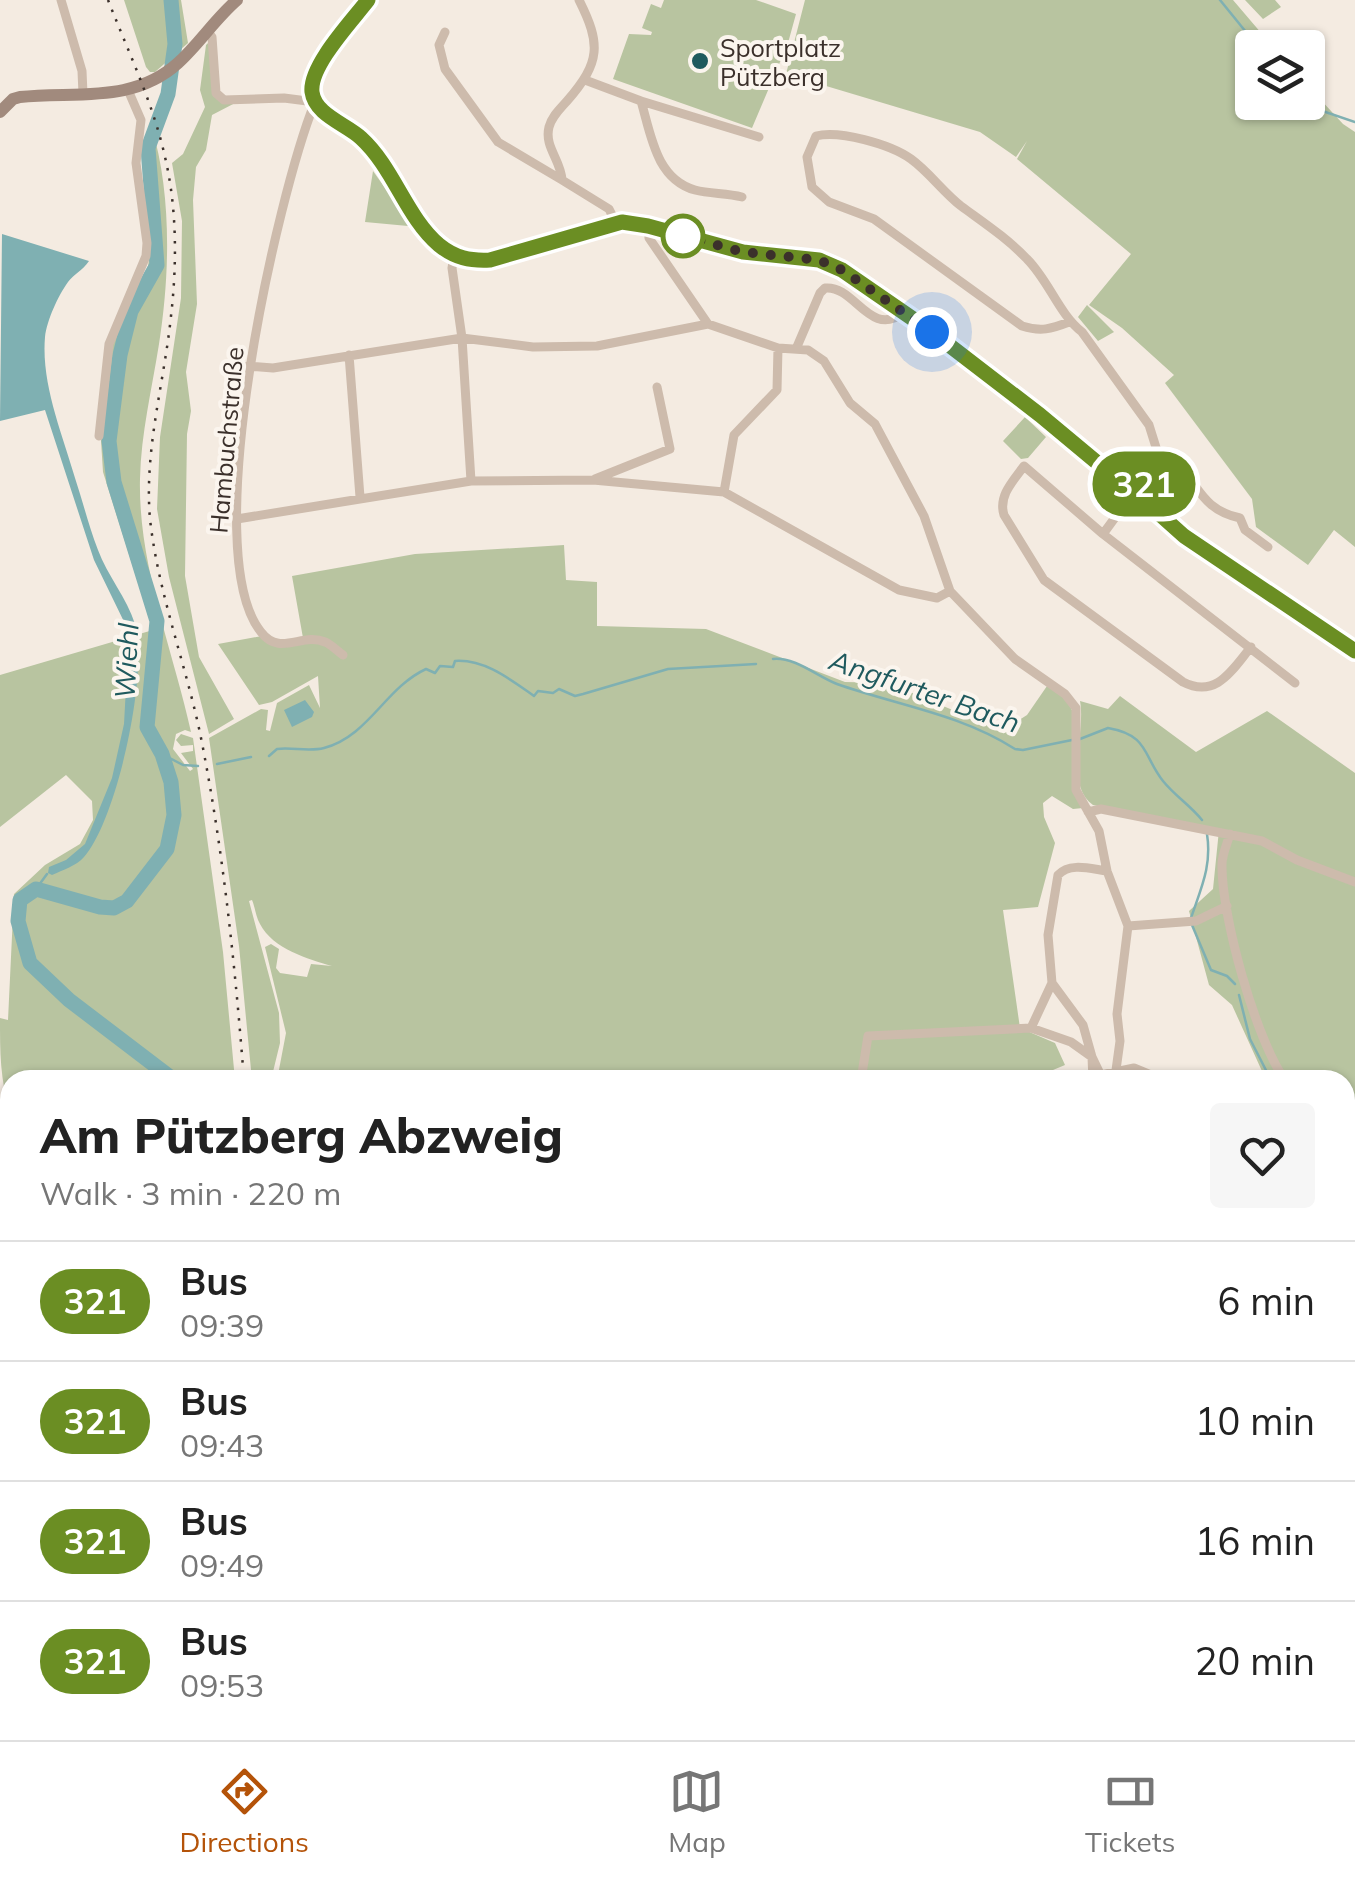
<!DOCTYPE html>
<html lang="en">
<head>
<meta charset="utf-8">
<style>
	:root { --surface:#fff; --page:#f6f6f6; --text:#222; --muted:#767676; --line:#e0e0e0; --accent:#b45309 }
	body { margin:0; font-family:Mulish,sans-serif; background:var(--page); color:var(--text); height:100vh; display:flex; flex-direction:column; font-size:38px; white-space:nowrap }
	* { box-sizing:border-box; margin:0 }
	p { font-size:32px; color:var(--muted) }
	.icon { flex:none; width:55px; height:55px; fill:none; stroke:currentColor; stroke-width:2; stroke-linecap:round; stroke-linejoin:round }
	.map { position:relative; flex:1; overflow:hidden }
	.details { position:absolute; left:0px; top:1070px; width:1355px; height:670px; display:flex; flex-direction:column; background:var(--surface); border-radius:30px 30px 0 0; box-shadow:0 2px 8px #0004 }
	.details>* { flex:none }
	.badge { padding:0 20px; border-radius:32px; font-size:35px; line-height:65px }
	.controls { position:absolute; left:1235px; top:30px; display:grid; gap:20px }
	.controls a { display:grid; place-items:center; width:90px; height:90px; border-radius:10px; background:var(--surface); box-shadow:0 2px 8px #0004; font-size:50px }
	.you { position:absolute; width:50px; height:50px; margin:-25px; border:8px solid #fff; border-radius:50%; background:#1a73e8; box-shadow:0 0 0 15px #1a73e833 }
	.map>.badge { position:absolute; translate:-50% -50%; box-shadow:0 0 0 5px #fff }
	.round { display:grid; place-items:center; flex:none; width:105px; height:105px; border-radius:10px; background:var(--page) }
	.head { display:flex; align-items:center; justify-content:space-between; height:170px; padding:0 40px }
	h1 { font-size:48px; font-weight:800; line-height:75px }
	ul { padding:0; list-style:none }
	li { display:flex; align-items:center; gap:30px; height:120px; padding:0 40px; border-top:2px solid var(--line) }
	li div { flex:1 }
	li b { display:block; font-size:38px }
	li em { font-style:normal }
	li .badge { min-width:110px; font-weight:700; text-align:center }
	.dock { display:flex; justify-content:space-around; align-items:center; height:140px; border-top:2px solid var(--line); background:var(--surface); font-size:28px; color:var(--muted) }
	.dock a { display:grid; justify-items:center; gap:5px }
	.dock .active { color:var(--accent) }
	.map>svg:first-child { display:block }
	.green { fill:#b8c4a0 }
	.water { fill:#7fb0b2 }
	.lines { fill:none; stroke-linecap:round; stroke-linejoin:round }
	.stream { stroke:#7fb0b2; stroke-width:2.5 }
	.river { stroke:#7fb0b2; stroke-width:15 }
	.street { stroke:#cdbbac; stroke-width:9 }
	.secondary { stroke:#a18a7d; stroke-width:12 }
	.primary { stroke:#7d675c; stroke-width:14 }
	.rail { stroke:#3b302b; stroke-width:2.5; stroke-dasharray:2.5 8; stroke-linecap:butt }
	.line-casing { stroke:#fff; stroke-width:22 }
	.line { stroke:#6b8e23; stroke-width:15 }
	.walk { stroke:#3b302b; stroke-width:10; stroke-dasharray:0 18 }
	.poi-dot { fill:#1f5a5e; stroke:#fbf5ee; stroke-width:4 }
	.stop-dot { fill:#fff; stroke:#6b8e23; stroke-width:5 }
	.labels { text-anchor:middle; dominant-baseline:central; stroke-width:8; stroke-linejoin:round; paint-order:stroke }
	.poi-label { font-size:25px; fill:#3b302b; stroke:#fbf5ee; text-anchor:start }
	.street-label { font-size:25px; fill:#3b302b; stroke:#fbf5ee }
	.water-label { font-size:28px; font-style:italic; fill:#1f5a5e; stroke:#fbf5ee }
</style>
</head>
<body>
<div class="map">
<svg width="1355" height="1740" viewBox="0 0 1355 1740">
	<rect width="100%" height="100%" fill="#f4ebe1"/>
	<path class="green" d="M124,0h57l7,43 -33,29h-5l-4,-5z
		M664,0h92l40,14 -8,29 -36,85 -139,-49 16,-45 22,1 1,-3 -10,-4 9,-24 10,4z
		M805,0h428l40,47 -21,1v54h56v-16l35,38 12,8v415l-21,-17 -26,35 -52,-38 -4,-28 -87,-116 9,-8 -52,-47 -33,-23 42,-51 -114,-95 10,-18 -11,16 -36,-25 -194,-58z
		M1245,0h30l6,7 -18,12z
		M209,42l5,50 23,10 -25,13 -6,35 -10,17 -3,33 4,104 -11,68 5,39 -4,23 -2,142 14,81 35,62 -25,15 -40,-157 -12,-68 3,-72 21,-139 1,-77 -10,-58 11,-9 22,-47 -5,-17 6,-45z
		M151,125c21,68 19,149 8,219 -7,45 -18,89 -19,135 -2,86 33,171 51,253l-6,-2 -9,4 -3,15 17,22 3,-2 -12,-16 12,-2v-6l-12,1 -5,-6 5,-6 12,4 30,214 12,128h-225v32c-10,-33 -10,-60 -10,-94l8,2 6,-126 31,-29 35,-21 13,-24 -1,-19 -26,-26 -66,52v-152l153,-45 -50,-158 -2,-31 7,-76 7,-30 33,-69 4,-28 -11,-88z
		M373,171l37,52 -2,3 -43,-4z
		M1087,305l27,27 -16,9 -20,-24z
		M1025,417l21,20 -18,21 -7,1 -18,-18z
		M564,545l2,35 31,2v44l109,3 139,53 44,1 113,48 25,-16 20,-29 18,11 9,17 -2,65 11,29 -10,1 -21,-13 -9,7 1,14 11,26 -17,64 -35,3 17,118 35,15 10,22 -36,15h-752l9,-47 -21,-86 6,-3 8,5 -3,19 4,5 27,4 4,-13 21,2c-24,-7 -59,-17 -72,-42 -4,-7 -5,-17 -8,-24l-3,1 30,112 1,30 -9,37h-19l-13,-134 -30,-208 52,-29 7,1 -2,20 4,1 7,-28 32,-18 11,23 -2,-32 -46,26 -13,3 -41,-61 49,-9 10,6 26,-3 -11,-62 123,-22z
		M1120,696l76,56 71,-41 88,62v409l-10,-6v-96h-79l-34,-75 -23,-20 -20,-74 24,-22 6,-59 -126,-25c-29,-21 -7,-72 -13,-104l28,8z
		M1345,1338l10,1v401h-842l-4,-10h836z
		M281,1730h172l4,10h-169z"/>
	<path class="water" d="M2,234l87,27c-7,10 -15,13 -21,21 -10,14 -21,38 -23,55 -4,47 17,96 30,141 8,24 14,49 23,72 9,25 29,48 37,74 14,48 -18,196 -51,233 -8,9 -21,13 -32,18l-4,-2 1,-6 17,-7 19,-16 27,-66 12,-54 5,-92 -35,-72 -49,-150 -45,11z
		M305,700l9,12 -2,5 -20,10 -8,-17z"/>
	<g class="lines">
		<path class="stream" d="M1220,0l39,48
			M1296,102l59,20
			M773,659c23,-2 43,17 64,25 59,21 124,30 178,65l8,1 49,-10
			M1080,739l28,-11c41,7 35,28 55,53 12,15 27,24 39,39
			M162,754l21,11 15,1
			M269,756l8,-7c15,-2 32,3 47,-1 45,-12 61,-60 102,-79l9,4 5,-7 13,1 2,-6c30,-2 56,19 79,35l4,-5 15,2 6,-4 16,7 8,-2 85,-25 88,-5
			M217,764l34,-7
			M36,889l11,-15
			M1191,918c10,-30 21,-52 16,-84
			M1192,925l19,45 16,6 8,8
			M1239,995l11,44 21,41
			M1345,1176l10,5"/>
		<path class="river" d="M171,0l4,44 -7,50 -20,54 9,117 -26,46 -11,44 -11,86 5,41 43,139 -10,106 15,27 9,28 3,33 -7,34 -40,52 -13,7 -14,-1 -64,-18 -16,11 -2,21 12,42 39,37 105,80
			M305,1730l2,10"/>
		<path class="street" d="M61,0l21,71 1,23
			M579,0c22,44 22,62 -12,101 -7,8 -15,15 -18,26 -5,20 12,33 13,53l47,29 7,14
			M207,30l5,7 4,56 8,7 60,-2 31,4c-38,94 -119,450 -54,530 19,25 41,0 64,10 6,2 12,9 18,13
			M445,32l-6,13 6,24 53,73 64,38
			M585,80l56,21c10,34 15,78 54,89 15,4 31,3 47,7
			M641,101l118,36
			M648,226l1,12 59,86
			M454,256l-2,12 10,70 71,9 64,-1 111,-22 70,24 30,2 16,11 26,42 25,21 49,92 26,75 65,68 50,35 11,14v82l23,41 8,40 21,55 -11,88 3,27 -4,29
			M1069,322c-18,7 -28,10 -47,4l-148,-107 -45,-17 -17,-15 -5,-30 9,-21c23,-6 74,8 95,23 18,13 32,33 50,47 23,17 46,32 66,53 22,22 32,55 55,73l67,93 10,32
			M796,349l24,-56 5,-5c30,-3 44,50 78,25
			M349,355l11,142
			M248,366l25,2 189,-30 9,143 122,-1 131,12 175,98 38,8 13,-7
			M99,436l10,-92 37,-88 1,-13 -11,-80 5,-43 -13,-30
			M595,479l75,-30 -13,-62
			M1143,483l16,-26c40,10 32,51 81,61l5,12 23,17
			M724,492l10,-57 43,-45 1,-42
			M1125,504l-22,30 192,149
			M237,519l234,-38
			M1103,534l-79,-68c-11,15 -26,30 -20,49l40,65 139,102c33,17 49,-12 68,-35
			M1088,812l13,-3 161,32 35,19 58,22
			M1230,834c-3,10 -8,21 -8,30 -1,51 34,176 63,216
			M1128,926l68,-5 31,-15
			M1031,1028l40,14 21,15 1,23
			M1101,1075l33,-7 29,12
			M861,1080l7,-44 163,-8 21,-45
			M1103,1080l-11,-23 -9,-32 -31,-42 -4,-48 10,-60c12,-13 33,-6 49,-4
			M1345,1231l10,5
			M0,1235l10,4
			M1345,1333l10,4
			M4,1550l6,10
			M476,1730l4,10
			M6,1740l4,-19
			M203,1740l1,-10
			M889,1740l3,-10"/>
		<path class="secondary" d="M368,0c-15,21 -59,66 -56,91 3,24 34,33 49,47 33,30 45,79 78,107 16,13 31,16 51,15l132,-38 26,4 95,26 76,8 23,10 90,62 108,83 84,70
			M0,112l13,-13 7,-2c55,-6 113,7 158,-34 21,-19 37,-44 59,-63
			M1121 494a14 14 0 1 1 28 0a14 14 0 1 1-28 0Z
			M1146,502l38,35 171,117"/>
		<path class="primary" d="M0,1107l10,32
			M256,1730l7,10"/>
		<path class="rail" d="M108,0c20,51 45,103 57,157 12,51 12,107 6,159 -7,68 -27,134 -21,203 8,73 35,143 50,214 23,114 35,232 44,347
			M462,1730l4,10"/>
	</g>
	<g class="lines">
		<g class="line-casing">
			<path id="line" d="M368,0c-16,21 -59,66 -56,92 3,23 34,32 49,46 33,30 45,79 78,107 16,13 31,16 51,15l132,-38 26,4 95,26 76,8 23,10 90,62 108,83 84,70 8,-5 11,3 5,9 -2,10 38,34 171,115"/>
		</g>
		<use href="#line" class="line"/>
		<path class="walk" d="M683,236l60,16 76,8 23,10 90,62"/>
	</g>
	<circle class="poi-dot" cx="700" cy="61" r="10"/>
	<circle class="stop-dot" cx="683" cy="236" r="20"/>
	<g class="labels">
		<g class="poi-label">
			<text x="720" y="47">Sportplatz<tspan x="720" dy="29">Pützberg</tspan></text>
		</g>
		<g class="street-label">
			<text transform="translate(226 440) rotate(-85)">Hambuchstraße</text>
		</g>
		<g class="water-label">
			<text transform="translate(126 661) rotate(-87)">Wiehl</text>
			<text transform="translate(925 691) rotate(19)">Angfurter Bach</text>
		</g>
	</g>
</svg>
<div class="controls">
<a><svg class="icon" aria-label="layers" viewBox="0 0 24 24"><path d="M12 4l9 5-9 5-9-5zM3 14l9 5 9-5"/></svg></a>
</div>
<div class="you" style="left:932px;top:332px"></div>
<b class="badge" style="left:1144px;top:484px;background:#6b8e23;color:#fff">321</b>
<section class="details">
<div class="head"><div><h1>Am Pützberg Abzweig</h1><p>Walk · 3 min · 220 m</p></div><a class="round"><svg class="icon" aria-label="heart" viewBox="0 0 24 24"><path d="M12 20l-8-8c-3-5 5-10 8-4 3-6 11-1 8 4z"/></svg></a></div>
<ul>
<li><span class="badge" style="background:#6b8e23;color:#fff">321</span><div><b>Bus</b><p>09:39</p></div><em>6 min</em></li>
<li><span class="badge" style="background:#6b8e23;color:#fff">321</span><div><b>Bus</b><p>09:43</p></div><em>10 min</em></li>
<li><span class="badge" style="background:#6b8e23;color:#fff">321</span><div><b>Bus</b><p>09:49</p></div><em>16 min</em></li>
<li><span class="badge" style="background:#6b8e23;color:#fff">321</span><div><b>Bus</b><p>09:53</p></div><em>20 min</em></li>
</ul>
</section>
</div>
<nav class="dock">
<a class="active"><svg class="icon" aria-label="directions" viewBox="0 0 24 24"><path d="M12 3l9 9-9 9-9-9zM9 14v-3h6M13 9l2 2-2 2"/></svg>Directions</a>
<a><svg class="icon" aria-label="map" viewBox="0 0 24 24"><path d="M3 6l6-2 6 2 6-2v14l-6 2-6-2-6 2zM9 4v14M15 6v14"/></svg>Map</a>
<a><svg class="icon" aria-label="tickets" viewBox="0 0 24 24"><path d="M3 7h18v10H3zM15 7v10"/></svg>Tickets</a>
</nav>
</body>
</html>
